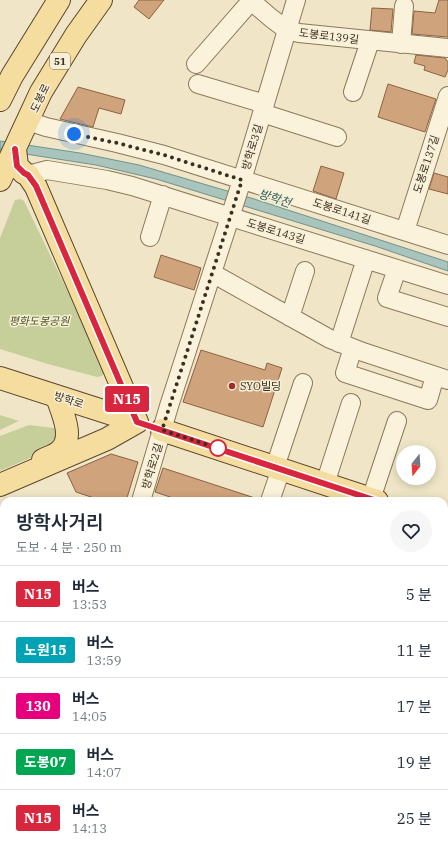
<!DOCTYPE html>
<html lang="ko">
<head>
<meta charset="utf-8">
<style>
	:root { --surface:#fff; --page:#f6f6f7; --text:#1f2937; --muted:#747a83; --line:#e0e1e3 }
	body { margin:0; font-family:"IBM Plex Serif","Noto Sans KR",serif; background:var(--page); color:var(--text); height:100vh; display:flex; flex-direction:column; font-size:15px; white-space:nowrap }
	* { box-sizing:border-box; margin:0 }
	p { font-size:13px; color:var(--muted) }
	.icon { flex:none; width:22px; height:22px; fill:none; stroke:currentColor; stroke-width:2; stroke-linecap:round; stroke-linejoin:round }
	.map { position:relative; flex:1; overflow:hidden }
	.panel { position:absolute; left:0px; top:497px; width:448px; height:356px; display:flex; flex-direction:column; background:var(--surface); border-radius:12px 12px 0 0; box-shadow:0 2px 10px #0003 }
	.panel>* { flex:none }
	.badge { padding:0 8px; border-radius:3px; font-size:14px; line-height:26px }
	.needle { width:26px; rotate:197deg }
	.controls { position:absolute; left:396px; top:445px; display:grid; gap:8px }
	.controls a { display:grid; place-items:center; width:40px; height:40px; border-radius:50%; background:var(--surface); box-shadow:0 2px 10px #0003; font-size:20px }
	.you { position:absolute; width:20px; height:20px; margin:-10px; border:3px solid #fff; border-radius:50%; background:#1a73e8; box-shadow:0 0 0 6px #1a73e833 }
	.map>.badge { position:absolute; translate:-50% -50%; box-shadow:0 0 0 2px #fff }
	.round { display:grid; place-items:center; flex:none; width:42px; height:42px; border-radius:21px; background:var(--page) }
	.summary { display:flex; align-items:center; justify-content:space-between; height:68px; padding:0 16px }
	h1 { font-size:19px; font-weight:600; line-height:30px }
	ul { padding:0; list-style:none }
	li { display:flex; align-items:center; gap:12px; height:56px; padding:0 16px; border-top:1px solid var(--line) }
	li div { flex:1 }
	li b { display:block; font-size:15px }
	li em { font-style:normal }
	li .badge { min-width:44px; font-weight:700; text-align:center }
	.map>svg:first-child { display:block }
	.green { fill:#c6cf9a }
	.water { fill:#a8c4bd; stroke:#6e938c }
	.building { fill:#cfa37b; stroke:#8d6240 }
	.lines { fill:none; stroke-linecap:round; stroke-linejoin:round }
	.minor-casing { stroke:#8d785b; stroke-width:20 }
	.major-casing { stroke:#5b462f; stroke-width:24 }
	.minor { stroke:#faf2db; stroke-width:18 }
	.major { stroke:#f4dd9e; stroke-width:22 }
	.line-casing { stroke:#fff; stroke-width:9 }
	.line { stroke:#d7263d; stroke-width:6 }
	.walk { stroke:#3d2f1f; stroke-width:4; stroke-dasharray:0 7.2 }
	.poi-dot { fill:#9e2e29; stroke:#f7efd7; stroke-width:1.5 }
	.stop-dot { fill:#fff; stroke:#d7263d; stroke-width:2 }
	.labels { text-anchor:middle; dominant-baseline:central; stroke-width:3; stroke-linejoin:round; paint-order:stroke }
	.shield { fill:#f7efd7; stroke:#756956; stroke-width:1 }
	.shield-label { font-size:10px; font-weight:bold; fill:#3d2f1f }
	.street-label { font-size:11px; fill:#3d2f1f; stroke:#f7efd7 }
	.park-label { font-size:11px; font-style:italic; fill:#4a5a25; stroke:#f7efd7 }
	.poi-label { font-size:11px; fill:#3d2f1f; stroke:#f7efd7; text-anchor:start }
	.water-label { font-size:12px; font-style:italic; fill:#2e5d5c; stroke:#f7efd7 }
</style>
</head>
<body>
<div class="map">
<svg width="448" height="853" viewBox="0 0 448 853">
	<rect width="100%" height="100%" fill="#f0e6c7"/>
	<path class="green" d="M20,199l4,2 44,91 36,80 -2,4 -5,1 -49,-13 -48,-15v-111l15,-38z
		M0,415l19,6 -19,9z
		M29,425l25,3 7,10 -17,14 -44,19v-35z"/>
	<path class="water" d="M0,141l80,12 59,12 112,33 197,64v9l-73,-25 -219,-67 -60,-14 -96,-15z"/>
	<path class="building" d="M139,0h25l-15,19 -15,-12z
		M439,0h9v37l-36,-3 2,-23 21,2z
		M372,8l21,1 -2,23 -21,-2z
		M416,55l29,3 3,4v8l-3,7 -21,-7 1,-4 -11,-3z
		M388,84l48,15 -11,33 -47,-15z
		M78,87l47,13 -4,14 -22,-6 -6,19 -33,-8z
		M321,166l23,7 -8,26 -23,-8z
		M434,173l14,4v17l-19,-5z
		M161,255l40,13 -7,22 -40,-13z
		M201,350l64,20 2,-7 15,5 -19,59 -80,-25z
		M111,454l27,8 -12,39h-23l-27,-9 -9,-19z
		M163,468l95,31v2h-76l-27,-9z"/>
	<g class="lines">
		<g class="minor-casing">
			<path id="minor" d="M250,0l21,18 16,12 12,3 149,15
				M401,44l3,-38
				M196,64l55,-63
				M198,84l67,20
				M353,92l17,-51
				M262,113l75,24
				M28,121l18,6 71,16 47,12 284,90
				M28,175l19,-5 60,10 25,6 316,99
				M405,231l43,-135
				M150,237l13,-42
				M397,269l-10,29 61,19
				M212,273l118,66 33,13 85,28
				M290,317l15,-46
				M339,343l27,-84
				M353,348l-8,25 83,27 7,-24
				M275,467l28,-84
				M325,484l26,-81
				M371,499l26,-78
				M141,501l28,-95 73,-226 54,-180
				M270,501l11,-32
				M0,611l4,-2
				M0,799l4,1
				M161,849l13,4
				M32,853l1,-4
				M96,853l1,-4
				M144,853l2,-4
				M221,853l1,-4
				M342,853l2,-4"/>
		</g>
		<g class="major-casing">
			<path id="major" d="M0,100l12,-24 47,-76
				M15,149l2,17 7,7 4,2 8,12 101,235
				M0,180l41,-88 35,-57 25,-35
				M0,378l137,44
				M162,430l215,71
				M43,460c6,-3 13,-5 17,-9 15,-13 2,-39 -3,-54
				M0,485l107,-46 30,-17
				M444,523l4,1"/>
		</g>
		<use href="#minor" class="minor"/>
		<use href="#major" class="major"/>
	</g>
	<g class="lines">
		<g class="line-casing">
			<path id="line" d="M15,149l2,17 7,7 4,2 8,11 101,236 240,79"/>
		</g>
		<use href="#line" class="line"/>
		<path class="walk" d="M74,134l43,9 47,12 78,25 -80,250 56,18"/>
	</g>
	<circle class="poi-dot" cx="232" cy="386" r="4"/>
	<circle class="stop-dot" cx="218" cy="448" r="8"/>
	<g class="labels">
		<rect class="shield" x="50" y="53" width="20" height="16" rx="3"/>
		<g class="shield-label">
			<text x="60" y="61">51</text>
		</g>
		<g class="street-label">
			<text transform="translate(329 36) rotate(7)">도봉로139길</text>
			<text transform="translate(40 98) rotate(-64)">도봉로</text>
			<text transform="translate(252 147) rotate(-73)">방학로3길</text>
			<text transform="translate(426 164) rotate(-72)">도봉로137길</text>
			<text transform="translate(342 211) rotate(18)">도봉로141길</text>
			<text transform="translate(276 231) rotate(17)">도봉로143길</text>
			<text transform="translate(69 400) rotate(18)">방학로</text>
			<text transform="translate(152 466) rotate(-73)">방학로2길</text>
		</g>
		<g class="park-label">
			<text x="39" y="321">평화도봉공원</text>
		</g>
		<g class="poi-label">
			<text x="240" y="386">SYO빌딩</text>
		</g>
		<g class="water-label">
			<text transform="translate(275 198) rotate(18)">방학천</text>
		</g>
	</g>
</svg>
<div class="controls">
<a><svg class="needle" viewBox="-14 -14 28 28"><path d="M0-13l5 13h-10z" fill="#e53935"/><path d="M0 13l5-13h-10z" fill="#747a83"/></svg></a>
</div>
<div class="you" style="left:74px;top:134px"></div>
<b class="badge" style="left:127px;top:399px;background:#d7263d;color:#fff">N15</b>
<section class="panel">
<div class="summary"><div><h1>방학사거리</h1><p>도보 · 4 분 · 250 m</p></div><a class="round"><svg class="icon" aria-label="heart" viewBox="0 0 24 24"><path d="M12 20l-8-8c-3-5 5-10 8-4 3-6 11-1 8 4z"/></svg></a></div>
<ul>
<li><span class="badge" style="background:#d7263d;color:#fff">N15</span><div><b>버스</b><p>13:53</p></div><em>5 분</em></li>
<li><span class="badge" style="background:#00a3b4;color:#fff">노원15</span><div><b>버스</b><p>13:59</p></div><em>11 분</em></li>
<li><span class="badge" style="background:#e6007e;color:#fff">130</span><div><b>버스</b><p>14:05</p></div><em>17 분</em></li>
<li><span class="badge" style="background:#00a651;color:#fff">도봉07</span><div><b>버스</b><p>14:07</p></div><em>19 분</em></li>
<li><span class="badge" style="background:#d7263d;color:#fff">N15</span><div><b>버스</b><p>14:13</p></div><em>25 분</em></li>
</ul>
</section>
</div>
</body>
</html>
